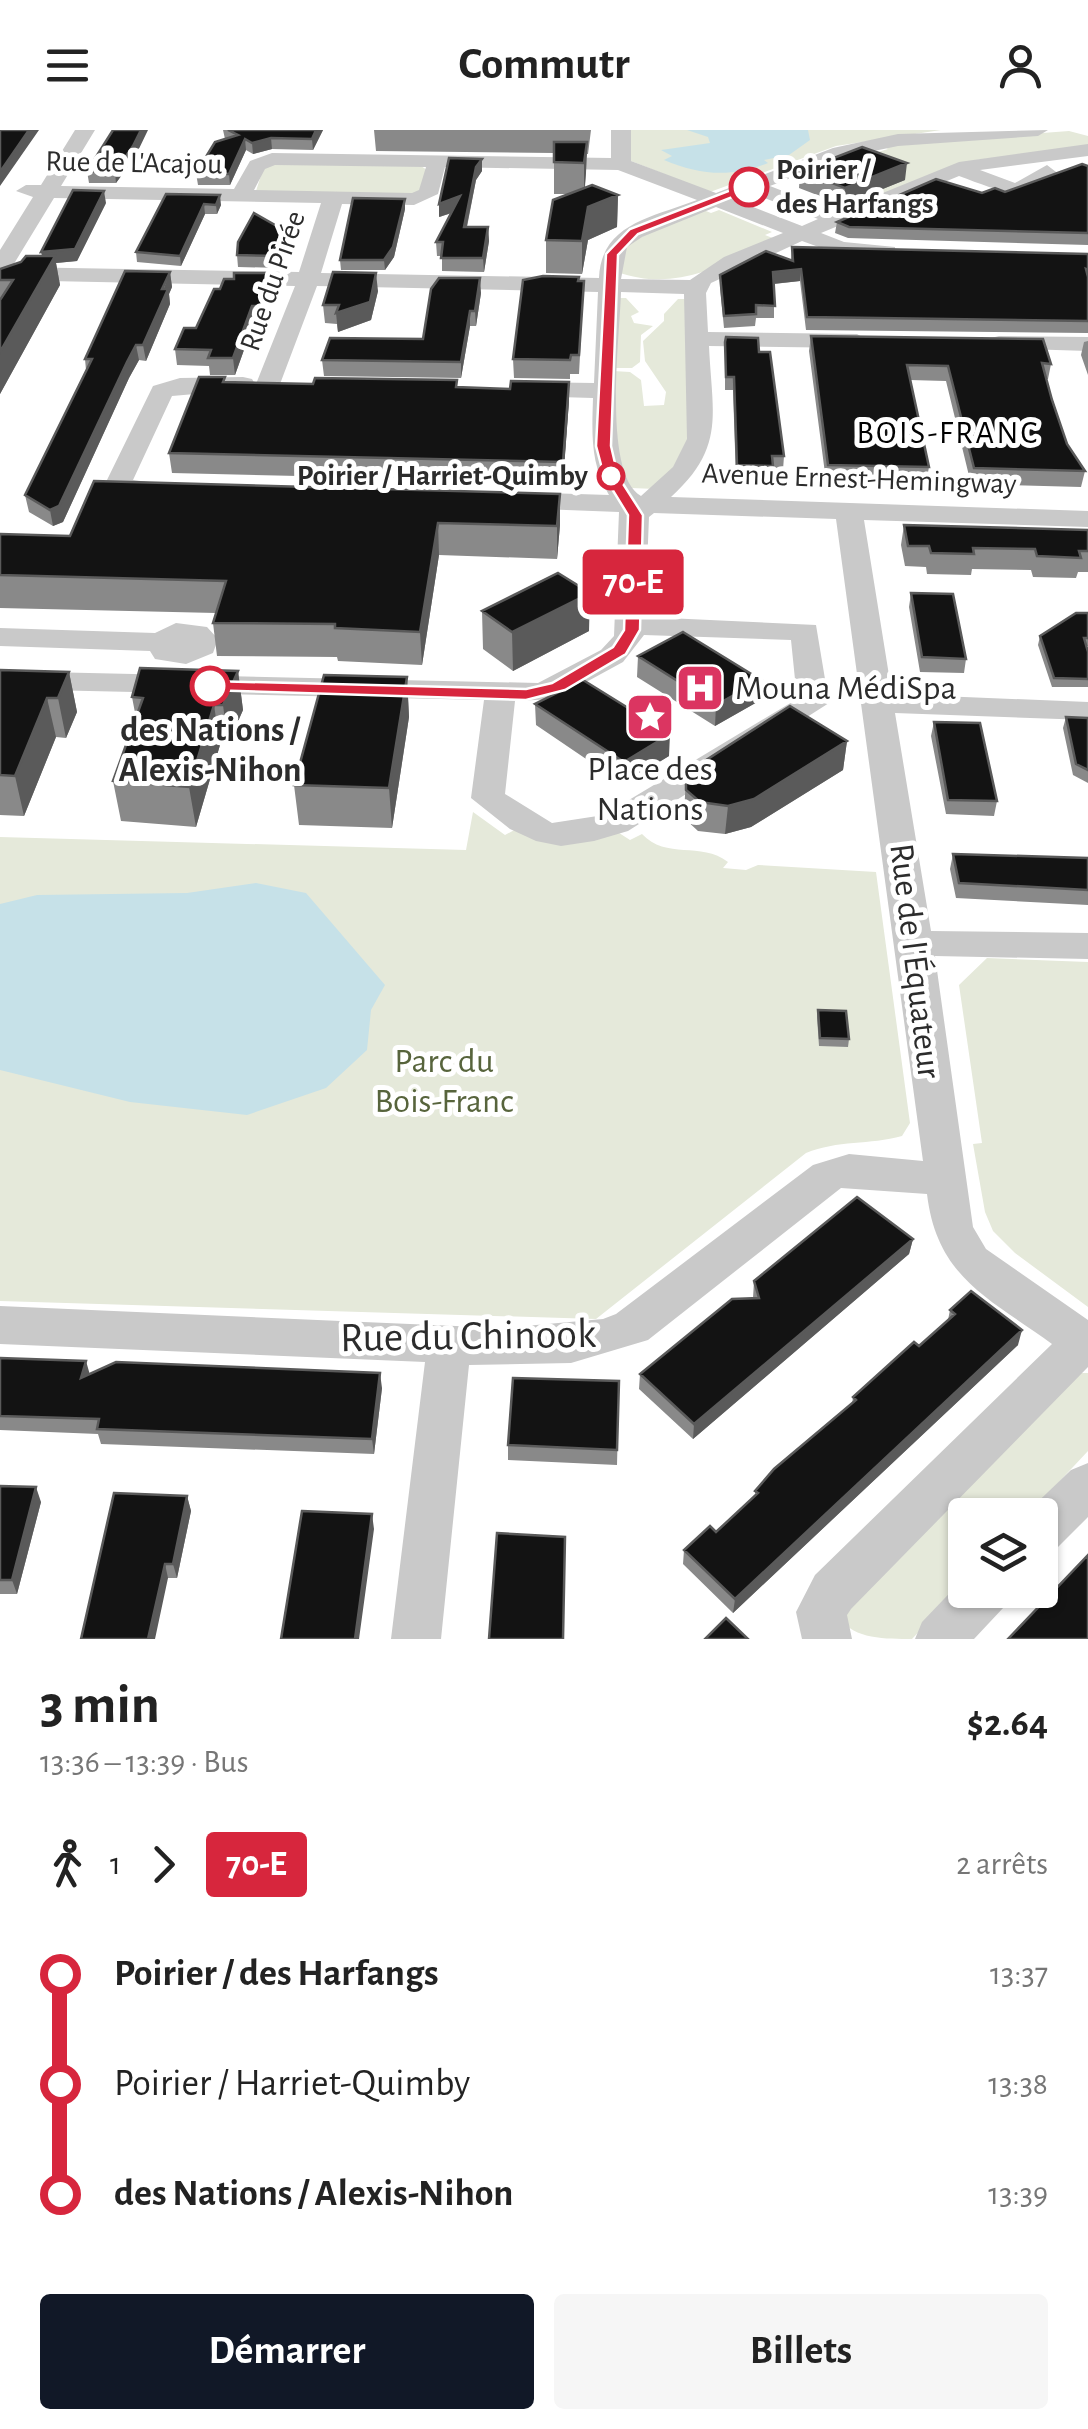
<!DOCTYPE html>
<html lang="fr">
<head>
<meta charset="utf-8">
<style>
	:root { --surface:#fff; --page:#f6f6f6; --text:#222; --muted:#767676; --accent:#111827 }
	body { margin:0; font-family:"Alegreya Sans",sans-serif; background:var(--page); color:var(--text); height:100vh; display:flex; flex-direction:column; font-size:38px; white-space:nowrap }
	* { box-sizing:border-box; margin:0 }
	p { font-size:32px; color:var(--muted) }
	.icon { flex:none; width:55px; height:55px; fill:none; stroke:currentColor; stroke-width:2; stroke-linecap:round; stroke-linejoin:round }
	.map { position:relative; height:1509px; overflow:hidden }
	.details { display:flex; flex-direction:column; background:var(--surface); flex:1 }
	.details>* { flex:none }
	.badge { padding:0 20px; border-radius:8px; font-size:35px; line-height:65px }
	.tools { position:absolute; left:948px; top:1368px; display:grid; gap:20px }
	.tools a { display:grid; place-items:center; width:110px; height:110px; border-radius:10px; background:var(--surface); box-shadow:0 2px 8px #0004; font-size:50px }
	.map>.badge { position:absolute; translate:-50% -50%; box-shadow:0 0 0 5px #fff }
	.legs { display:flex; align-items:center; gap:15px; height:110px; padding:0 40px; font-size:32px }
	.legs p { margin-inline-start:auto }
	.headline { display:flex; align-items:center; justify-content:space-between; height:170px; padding:0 40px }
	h1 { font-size:55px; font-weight:700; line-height:75px }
	.primary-button { display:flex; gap:20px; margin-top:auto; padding:20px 40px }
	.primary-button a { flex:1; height:115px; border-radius:10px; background:var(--accent); color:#fff; font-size:40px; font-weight:700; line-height:115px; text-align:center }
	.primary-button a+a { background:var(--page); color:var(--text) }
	ul { padding:0 40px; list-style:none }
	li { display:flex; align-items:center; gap:35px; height:110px; font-size:38px }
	li i { display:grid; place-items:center; width:15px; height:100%; margin:0 12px; background:currentColor }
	li i::after { content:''; width:25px; height:25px; margin:-12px; border:8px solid; border-radius:50%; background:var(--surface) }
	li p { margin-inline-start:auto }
	li:first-child i { background:linear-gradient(#0000 50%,currentColor 0) }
	li:last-child i { background:linear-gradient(currentColor 50%,#0000 0) }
	header { display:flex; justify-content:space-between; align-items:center; height:130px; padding:0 40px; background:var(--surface); font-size:45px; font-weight:700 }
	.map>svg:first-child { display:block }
	.green { fill:#e5e9da }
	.water { fill:#c6e1e8 }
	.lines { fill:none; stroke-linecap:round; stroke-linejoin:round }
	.minor { fill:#c9c9c9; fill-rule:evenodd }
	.wall { fill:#898989 }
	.shaded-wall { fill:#5a5a5a }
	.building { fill:#131313; stroke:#5a5a5a; stroke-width:2.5 }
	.line-1 { fill:#d7263d; stroke:#fff; stroke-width:2.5 }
	.stop-1-dot { fill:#fff; stroke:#d7263d; stroke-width:5 }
	.labels { text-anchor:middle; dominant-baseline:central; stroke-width:10; stroke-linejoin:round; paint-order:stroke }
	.far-street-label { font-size:30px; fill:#2c2c2c; stroke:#fff }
	.far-stop-label { font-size:30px; font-weight:bold; fill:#2c2c2c; stroke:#fff; text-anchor:start }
	.far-neighbourhood-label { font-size:32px; letter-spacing:2.5px; fill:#000; stroke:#fff }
	.poi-label { font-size:35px; fill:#2c2c2c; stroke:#fff; text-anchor:start }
	.stop-label { font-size:35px; font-weight:bold; fill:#2c2c2c; stroke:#fff }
	.street-label { font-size:35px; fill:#2c2c2c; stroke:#fff }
	.park-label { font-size:35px; fill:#57643c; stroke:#fff }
	.near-street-label { font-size:42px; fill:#2c2c2c; stroke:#fff }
</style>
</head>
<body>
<header><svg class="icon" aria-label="menu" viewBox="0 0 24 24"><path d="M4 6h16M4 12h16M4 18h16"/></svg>Commutr<svg class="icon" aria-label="person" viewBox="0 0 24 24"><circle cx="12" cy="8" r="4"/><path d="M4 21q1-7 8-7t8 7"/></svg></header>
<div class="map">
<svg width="1088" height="1509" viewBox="0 0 1088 1509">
	<rect width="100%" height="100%" fill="#fff"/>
	<path class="green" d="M630,0h311l-105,16 -126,46 -79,-31z
		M1069,1l19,5v11l-112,13 -90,34 -21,-8v-30l23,-7 -7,-4z
		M269,33l152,3 6,4 -7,23 -8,3 -156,-5 8,-25z
		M701,79l10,4 8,-3 53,22 -7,3 10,4c-53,26 -98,54 -158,33l5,-26z
		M617,168h9l13,14 -8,4 3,7 19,3 -12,9 -1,27 -8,6h-19z
		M678,169h9l4,136 -7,21 -28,33 -25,-1 -14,-18 -4,-99 17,1 11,8 3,26 20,-1 2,-13 -21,-31 -2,-20 21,-20v-7z
		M473,682l32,23 13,-7 98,3 14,9 12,-6c24,26 59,7 86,28l-5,6 23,2 12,-5 118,7 34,251 -8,13c-32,9 -65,4 -96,17l-210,166 -596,-18v-464l466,13z
		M987,828l101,4v345l-73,-54 -22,-22 -8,-19 -12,-68 9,-1 -23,-158z
		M1072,1243h16v78l-60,64h-63v68l-53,56c-25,0 -60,0 -70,-20l7,-17z"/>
	<path class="water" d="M687,0h121l2,10 -21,15 -25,5 4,3c-37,15 -68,12 -104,-3l8,-4 -11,-6 49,-7 -2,-6z
		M256,753l50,10 79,92 -14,25 -4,40 -41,38 -79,27 -117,-13 -130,-32v-166l37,-9 150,-2z"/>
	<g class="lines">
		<path class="minor" d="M75,0h20l-34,56 173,3 16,-28 22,-8 339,5v-28h20v31l85,32 117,-45 65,-14 150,-4 -10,6 -140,10 -53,11 -75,29 66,26 123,-50 129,-18v12l-108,14 35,13 32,-18 13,10c-32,31 -65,14 -101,1l-138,57 23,9 51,5v10l-54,-2 -39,-14 -91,42 -5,10 2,39 149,2 12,7 -12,7 -148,-2c3,68 17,101 -38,151l417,14v16l-224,-7 28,174 196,8v18l-193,-7 36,218 157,2v26l-153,-3 38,271 13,22 102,71v47l-237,242 -4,6 5,24h-50l-6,-27 19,-37 237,-231c-63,-46 -115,-66 -125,-150l-86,-6 -193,152 -77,23 -102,2 -28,274h-50l34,-277 -425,-18v-38l502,22 101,-9 13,-5 197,-149 36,-11 74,7 -87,-642 -182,-6 -5,4 -4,100 171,8 13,78 -201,128 -34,10 -33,5 -25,-5 -26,-12 -39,-31 13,-98 -484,-11v-18l538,12 63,-33 13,-14 5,-124 -105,-4 -13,-8 13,-8 95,3c-19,-32 -17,-61 -16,-97l-68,-2 -12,-7 12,-7 69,1 4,-91 -281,-6 -37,98 -3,5h-18l-3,-5 39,-98 -295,-6v-30l33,-53 -17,-6 10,-6h15zM275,35l151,2 -7,23 -7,3 -158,-3 11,-21zM445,37l173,3 79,30c-43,17 -96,23 -98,78l-278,-5 21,-69 72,1 24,-11zM752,63l66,26 -16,7 -67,-26zM54,68l267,5 -22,69 -287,-5zM716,77l67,26 -59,24 -34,23 -69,-1 6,-32 15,-10zM621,162l63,2 3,145 -14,28 -32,29c-39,-22 -21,-161 -20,-204zM644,505l147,5 6,59 -193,116 -52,8 -47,-29 10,-93 40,-2 68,-37z
			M999,206l89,1v14l-97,-3v-10z
			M243,247l9,2 3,5 -3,5 -80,7 -39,84 38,5 4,6 -4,6c-23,5 -50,4 -65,-15l47,-96 27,-8z
			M176,493l31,4 11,12 -5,14 -27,11 -31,-5 -5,-8 -150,-5v-18l155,5z
			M1088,1333v54l-31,31 -17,7v-40h-16l47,-45z
			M965,1447v13h46l-7,17 -30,32h-59l7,-17z"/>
	</g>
	<path class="wall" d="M223,0h100l-10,20 -41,-1 -19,5 -7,-4 -16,35h-32l-2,-12 29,-34z
		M374,0h217l-3,24h-1l-2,34 33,7 -1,32 -29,13 -6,34 -36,-1v-33l24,-46h-16v-41l-178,-2z
		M135,27l-19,26h-27l-2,-12z
		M482,29v12l-6,9 -9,47h21l1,14 -5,31 -42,-1v-15h-5l-1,-14 16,-29 -13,4z
		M1088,36v79l-240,-7 -13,-5 2,-11 145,-29 23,-1z
		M800,41l105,9 -62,25 -44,-17z
		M166,64l55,11 -4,9h-12l-24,52 -44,-4 -1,-10z
		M405,69v10l-11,48 -9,13h-44l-1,-10z
		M106,73l-29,58 -21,2 4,22 -60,109v-125l42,-13z
		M289,103l1,12 -9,23 -43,-1 -1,-12z
		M792,117l296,7v79l-282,-3 -6,-49 -26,3v34h-18l-1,8 -31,2 -4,-41v-12l71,-15z
		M170,142l2,15 -3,7 1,10 -24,57 -7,-1 -10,18 -66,144 -10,4 -24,-14 -4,-17 61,-125 -1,-11z
		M270,143l1,16 -6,28 -3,5h-8l-19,53h-25l-1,-9 -32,-1 -2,-16 21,-21 24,-39 14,-10z
		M579,151l4,19 -4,74h-9v5l-56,-1 -1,-19z
		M378,161l-7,29 -33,12 -1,-8 -12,-1 -2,-18z
		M481,163l-5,33h-6l-9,52 -137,-2 -2,-16 101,-21z
		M811,206l240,28 -3,15h-2l21,65 18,27 -4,16 -110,-3 -25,-103 -36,-1 19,87 -3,16 -100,-2 -17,-130z
		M1088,211v34l-7,-20 3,-13z
		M725,212l34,10 25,104 -1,14h-10l-1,10 -36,-1 -3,-89h-8z
		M226,252l231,5 112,14 -6,81 -391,-9 -3,-20z
		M94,351l466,44 -3,34 -118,-4 -17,110 -84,-4 -1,-4 -120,-1 -4,-33 3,-10 -216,-5v-74l70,2z
		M904,395l184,5v42h-10l-2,6 -43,-1 -2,-7 -59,-1 -1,6 -44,-1 -1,-7 -21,-1 -4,-21z
		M911,463l55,66 -2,14 -44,-1 -11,-65z
		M482,481l107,20 -76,40 -30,-22z
		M1088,483v33h-2l2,6v35h-36l-14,-42 2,-9z
		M638,526l121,45 -44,25 -78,-49z
		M0,540l69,2 8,40 -11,26 -10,-1 -32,79 -24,-1z
		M238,541l5,39 -15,34 -8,1 -24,82 -75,-6 -8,-40 23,-63 -4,-21z
		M407,547l2,40 -17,111 -93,-3 -5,-40z
		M535,574l134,52 -46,28 -87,-59z
		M1066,587l22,1v65l-15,-8 -10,-47z
		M934,592l63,79 -3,15 -48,-2 -15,-78z
		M847,611l-4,29 -92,57 -26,7 -27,-3 -14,-13 2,-45z
		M953,724l135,4v47l-132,-7 -6,-29z
		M818,880l31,29 -1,8 -29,-1 -2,-29z
		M913,1109l-4,15 -216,185 -54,-50 1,-15 113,-76 1,-17z
		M950,1180l68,35 -285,268 -50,-49 1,-14 32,-18 39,-35v-6l97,-87 1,-7 66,-51 29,-26z
		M0,1228l90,16 292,14 -8,66 -273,-10 -3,-10 -98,-4z
		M619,1251l-2,84 -109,-5v-15z
		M0,1356l41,16 -24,92h-17z
		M187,1366l4,15 -14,67h-9l-87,61z"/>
	<path class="shaded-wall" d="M29,0h10l-39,56v-14z
		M141,0h7l-13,27 -19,26 -1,-11z
		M316,0h7l-10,20 -1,-11z
		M271,8l1,11 -19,5 -1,-11z
		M245,9l1,11 -16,35 -1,-11z
		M587,12l-1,31 -2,21v-31z
		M482,29v12l-6,9 -12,60v-13l12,-60z
		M907,33l-2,17 -62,25 2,-17z
		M104,61l2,12 -29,58 -21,2 4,22 -60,109v-42l44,-88 -3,-12z
		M220,65l1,10 -4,9 -1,-9z
		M618,65l-1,32 -29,13 -6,34v-33l6,-34z
		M460,66v14l-21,7v-13z
		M405,69v10l-11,48 -9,13 -1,-10z
		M204,74l1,10 -24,52 -1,-10z
		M488,97l1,14 -5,31 -1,-14z
		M289,103l1,12 -9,23 -1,-12z
		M801,139l-1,12 -28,3 1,-12z
		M170,142l2,15 -3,7 1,10 -24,57 -3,-16z
		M270,143l1,16 -6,28 -3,5 -2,-16z
		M376,143l2,18 -7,29 -33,12 -2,-19z
		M480,148l1,15 -5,33 -1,-15z
		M252,176l2,16 -19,53 -2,-17z
		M470,181v15l-9,52v-16z
		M136,215l3,15 -10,18 -66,144 -10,4 -3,-16z
		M569,252v19l-6,81v-20z
		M560,364v31l-3,34v-33z
		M438,393l1,32 -17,110 -2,-33z
		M590,463l-1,38 -76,40 -1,-39z
		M238,541l5,39 -15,34 -5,-39z
		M69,542l8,40 -11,26 -8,-40z
		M407,547l2,40 -17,111 -3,-40z
		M761,550l-2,21 -44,25 1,-21z
		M47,568l9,39 -32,79 -9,-40z
		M214,575l6,40 -24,82 -7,-40z
		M670,604l-1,22 -46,28 1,-22z
		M847,611l-4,29 -92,57 -26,7 3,-28z
		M913,1109l-4,15 -216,185 1,-15z
		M1022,1200l-4,15 -285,268 2,-14z
		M86,1231l4,14 -9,3z
		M380,1243l2,15 -8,66 -2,-15z
		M36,1357l5,15 -24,92 -5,-14z
		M187,1366l4,15 -14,67 -4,-14z
		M372,1384l2,15 -15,110h-4z
		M165,1434l3,14 -13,61h-7z"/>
	<path class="building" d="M0,0h29l-29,42z
		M113,0h28l-8,16 -18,26 -28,-1z
		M228,0h88l-4,9 -41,-1 -19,5 -7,-4 -16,35 -33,-1 19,-31 23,-7z
		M554,12h33l-3,21 -30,-1z
		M862,17l45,16 -62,25 -45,-17z
		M449,28l33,1 -6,8 -12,60h24l-5,31h-42l2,-16h-7l24,-46 -21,8z
		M1082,34l6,2v67l-239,-6 -12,-5 99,-43 46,14 13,-5 10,4z
		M592,55l26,10 -30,12 -6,34 -36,-1 7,-40z
		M73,60l31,1 -29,58 -34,3z
		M166,64l54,1 -4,10 -12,-1 -24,52 -44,-4z
		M353,68l52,1 -12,48 -9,13h-44z
		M254,83l35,20 -9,23 -43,-1 1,-13z
		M792,117l296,7v16l-2,-1 2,8v44l-281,-4 -6,-48 -28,3 2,34 -19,-1v9l-32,2 -4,-41 46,-24 27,10z
		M26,126h29l-55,96v-52l13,-20h-13v-11l21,-7z
		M125,141l45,1 -8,17h6l-25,56h-7l-9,17 -68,144 -9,4 -25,-15 67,-136h-7z
		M333,142l43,1 -6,29 -34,11 3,-8h-16z
		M234,143h36l-7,28 -3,5h-8l-19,52h-25l3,-8 -36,-1 9,-21h12l18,-39h6l4,-10h10z
		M543,146l36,1 -1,4h6l-5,74h-8l-1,5 -57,-1 10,-79z
		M439,148h41l-5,33h-5l-9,51 -139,-2 8,-22 93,1 8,-50z
		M811,206l232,3 8,25 -9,-1 10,37 15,44 18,27 -111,-3 -26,-102 -41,-1 22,102 -101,-2z
		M726,207l32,1 1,14h11l14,104h-12l1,10 -36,-1 -3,-88h-8l-1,-35z
		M199,247h26l-2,5 90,2 2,-6 142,2 -1,7 54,2 1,-8 58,1 -6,80 -394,-9z
		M94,351l466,13 -3,32 -119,-3 -18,109 -85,-4v-4l-122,-1 13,-42 -226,-6v-41l70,2z
		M904,395l184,5v21h-9l2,7 -44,-2 -2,-7 -62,-1 1,6 -43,-1 -2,-7h-21z
		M558,443l32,20 -78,39 -30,-21z
		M911,463l42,1 13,65 -44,-2z
		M1076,483h12v25h-4l4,14v27l-34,-1 -14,-42z
		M683,502l78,48 -45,25 -78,-49z
		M140,538l98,3 -15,34h-9l-25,82 -76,-6 30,-83 -11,-1z
		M0,540l69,2 -11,26h-11l-32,78 -15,-1z
		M324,545l83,2 -18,111 -95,-3z
		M583,550l87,54 -46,28 -89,-58z
		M790,576l57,35 -93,58 -26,7 -28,-4 -14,-12v-17z
		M1066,587l22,1v52l-12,-6z
		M934,592l46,1 17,78 -49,-1z
		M953,724l135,4v32l-129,-7z
		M818,880l28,1 3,28 -29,-1z
		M857,1067l56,42 -219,185 -54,-50 92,-75 27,-1 -5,-17z
		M971,1161l51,39 -287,269 -51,-49 26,-24 6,6 42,-39 -3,-2 19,-22 82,-69 -3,-3 61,-55 5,4 36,-32 -5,-4z
		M0,1228l86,3 -5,17 35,-16 264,11 -8,66 -275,-10 2,-10 -99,-3z
		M513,1248l106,3 -2,69 -109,-5z
		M0,1356l36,1 -24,93h-12z
		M114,1363l73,3 -14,68h-8l-17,75h-67z
		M302,1381l70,3 -17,125h-74z
		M497,1403l68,4 -2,102h-74z
		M1088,1425v84h-80z
		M726,1488l22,21h-43z"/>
	<path class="line-1" d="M749,53l4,6 -115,45 -20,21 -7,191 7,30 25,39 -3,115 -14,24 -61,36 -39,10 -322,-10 -3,-4 9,-5 316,8 26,-6 61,-36 11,-17 4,-115 -24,-39 -8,-30 10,-192 24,-25z"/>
	<defs>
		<g id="hospital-square" transform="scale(2.5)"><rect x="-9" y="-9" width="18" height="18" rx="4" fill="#db3561" stroke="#fff"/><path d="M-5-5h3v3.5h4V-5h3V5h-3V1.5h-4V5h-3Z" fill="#fff"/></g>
		<g id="sight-square" transform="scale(2.5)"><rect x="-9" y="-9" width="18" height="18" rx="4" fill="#db3561" stroke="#fff"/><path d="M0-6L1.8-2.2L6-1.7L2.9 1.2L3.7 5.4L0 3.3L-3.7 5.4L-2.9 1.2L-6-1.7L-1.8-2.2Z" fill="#fff"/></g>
	</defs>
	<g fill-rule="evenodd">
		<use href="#hospital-square" x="700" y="558"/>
		<use href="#sight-square" x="650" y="587"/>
	</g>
	<g class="stop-1-dot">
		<circle cx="749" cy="57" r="18"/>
		<circle cx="611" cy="346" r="12"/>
		<circle cx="210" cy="556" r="18"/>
	</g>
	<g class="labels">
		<g class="far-street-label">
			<text transform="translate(134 33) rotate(1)">Rue de L'Acajou</text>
			<text transform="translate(273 151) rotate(-71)">Rue du Pirée</text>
			<text transform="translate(859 349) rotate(2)">Avenue Ernest-Hemingway</text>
		</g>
		<g class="far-stop-label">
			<text x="776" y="40">Poirier /<tspan x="776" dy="34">des Harfangs</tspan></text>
			<text x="588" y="346" text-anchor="end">Poirier / Harriet-Quimby</text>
		</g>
		<g class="far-neighbourhood-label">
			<text x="948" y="303">BOIS-FRANC</text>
		</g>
		<g class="poi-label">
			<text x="735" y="558">Mouna MédiSpa</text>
			<text x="650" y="639" text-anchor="middle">Place des<tspan x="650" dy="40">Nations</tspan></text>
		</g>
		<g class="stop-label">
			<text x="210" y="600">des Nations /<tspan x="210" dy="40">Alexis-Nihon</tspan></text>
		</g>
		<g class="street-label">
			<text transform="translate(915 831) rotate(83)">Rue de l'Équateur</text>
		</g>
		<g class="park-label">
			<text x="444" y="931">Parc du<tspan x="444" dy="40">Bois-Franc</tspan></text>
		</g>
		<g class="near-street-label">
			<text transform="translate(468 1206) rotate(-1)">Rue du Chinook</text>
		</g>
	</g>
</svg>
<div class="tools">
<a><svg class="icon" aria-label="layers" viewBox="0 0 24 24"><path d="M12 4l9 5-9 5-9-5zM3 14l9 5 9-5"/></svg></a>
</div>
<b class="badge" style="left:633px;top:452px;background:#d7263d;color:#fff">70-E</b>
</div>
<section class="details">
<div class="headline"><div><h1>3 min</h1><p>13:36 – 13:39 · Bus</p></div><b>$2.64</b></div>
<div class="legs"><svg class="icon" aria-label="walk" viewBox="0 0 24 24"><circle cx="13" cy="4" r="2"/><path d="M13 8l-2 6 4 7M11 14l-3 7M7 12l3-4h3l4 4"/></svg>1<svg class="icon" aria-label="forward" viewBox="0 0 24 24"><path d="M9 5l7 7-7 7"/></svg><b class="badge" style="background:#d7263d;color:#fff">70-E</b><p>2 arrêts</p></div>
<ul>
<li><i style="color:#d7263d"></i><b>Poirier / des Harfangs</b><p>13:37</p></li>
<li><i style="color:#d7263d"></i><span>Poirier / Harriet-Quimby</span><p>13:38</p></li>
<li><i style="color:#d7263d"></i><b>des Nations / Alexis-Nihon</b><p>13:39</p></li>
</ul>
<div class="primary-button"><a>Démarrer</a><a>Billets</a></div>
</section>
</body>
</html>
